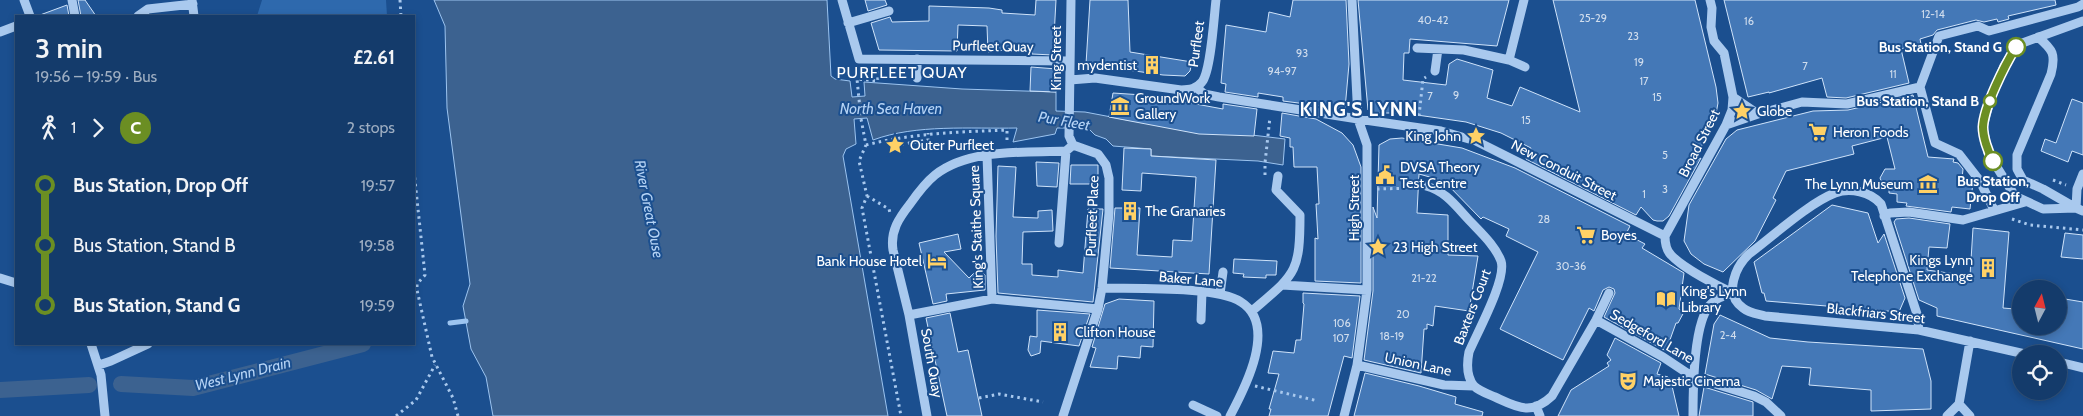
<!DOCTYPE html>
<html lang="en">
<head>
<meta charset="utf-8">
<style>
	:root { --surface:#143b6b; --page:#1d4271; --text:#f1f3f6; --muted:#9dadc1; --line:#33557e }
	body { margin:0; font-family:Cabin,sans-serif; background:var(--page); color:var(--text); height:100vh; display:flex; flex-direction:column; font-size:19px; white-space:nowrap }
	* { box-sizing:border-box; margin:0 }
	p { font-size:16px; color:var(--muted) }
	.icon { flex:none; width:28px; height:28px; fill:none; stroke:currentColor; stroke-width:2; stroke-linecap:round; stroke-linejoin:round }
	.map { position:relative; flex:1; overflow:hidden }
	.details { position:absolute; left:15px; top:15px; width:400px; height:330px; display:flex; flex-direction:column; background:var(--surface); border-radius:0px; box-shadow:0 2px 8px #0003,0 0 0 1px var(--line) }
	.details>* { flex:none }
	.badge { padding:0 10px; border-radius:16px; font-size:18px; line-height:32px }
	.needle { width:32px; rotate:7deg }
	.buttons { position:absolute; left:2012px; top:280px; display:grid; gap:10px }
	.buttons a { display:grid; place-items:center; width:55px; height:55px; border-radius:50%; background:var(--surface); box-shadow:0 2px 8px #0003,0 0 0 1px var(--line); font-size:25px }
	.map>.badge { position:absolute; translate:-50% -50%; box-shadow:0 0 0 2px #fff }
	.legs { display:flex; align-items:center; gap:8px; height:55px; padding:0 20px; font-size:16px }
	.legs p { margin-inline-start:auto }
	.head { display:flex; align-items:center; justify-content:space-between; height:85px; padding:0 20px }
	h1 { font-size:28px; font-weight:600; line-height:38px }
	ul { padding:0 20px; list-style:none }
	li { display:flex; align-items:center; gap:18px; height:60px; font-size:19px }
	li i { display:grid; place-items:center; width:8px; height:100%; margin:0 6px; background:currentColor }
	li i::after { content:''; width:12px; height:12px; margin:-6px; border:4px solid; border-radius:50%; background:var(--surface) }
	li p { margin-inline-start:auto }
	li:first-child i { background:linear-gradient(#0000 50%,currentColor 0) }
	li:last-child i { background:linear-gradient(currentColor 50%,#0000 0) }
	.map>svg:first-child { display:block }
	.green { fill:#2e69ad }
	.water { fill:#3c6290; stroke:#9cc4f0 }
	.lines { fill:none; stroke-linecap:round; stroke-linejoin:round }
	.stream { stroke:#9cc4f0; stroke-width:5 }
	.canal { stroke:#3c6290; stroke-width:16 }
	.building { fill:#4478b7; stroke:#cfe3fa }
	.path { stroke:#a9c9ee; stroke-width:3; stroke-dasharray:2.5 4; stroke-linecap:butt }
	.minor { stroke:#a9c9ee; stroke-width:9 }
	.line-1-casing { stroke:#fff; stroke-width:11 }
	.line-1 { stroke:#6b8e23; stroke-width:8 }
	.stop-1-dot { fill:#fff; stroke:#6b8e23; stroke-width:2.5 }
	.labels { text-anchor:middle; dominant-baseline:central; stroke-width:4; stroke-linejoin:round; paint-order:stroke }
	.number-label { font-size:11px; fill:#d0dded }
	.street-label { font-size:14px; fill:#fff; stroke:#1b4f8f }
	.stop-label { font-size:14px; font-weight:bold; fill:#fff; stroke:#1b4f8f; text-anchor:end }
	.poi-label { font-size:14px; fill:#fff; stroke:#1b4f8f; text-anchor:start }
	.water-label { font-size:15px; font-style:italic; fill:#b5d3f5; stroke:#1b4f8f }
	.quarter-label { font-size:16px; letter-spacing:1px; fill:#fff; stroke:#1b4f8f }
	.district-label { font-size:19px; font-weight:bold; letter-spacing:1px; fill:#fff; stroke:#1b4f8f }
</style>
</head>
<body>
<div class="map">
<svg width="2083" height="416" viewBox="0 0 2083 416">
	<rect width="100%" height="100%" fill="#1b4f8f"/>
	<path class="green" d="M262,0h124l1,16h-130z"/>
	<path class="water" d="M434,0h393l4,76 4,3 15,2 2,16 13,-1 -1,-14 98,7 94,3v19l29,1 42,8 158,19 -2,26 -25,-4 -107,-5v-7l-38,-3 -7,-7 -11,-4 -7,-7h-31l-2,6 -42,8 4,-14c-46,1 -101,-4 -144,12l-6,-22 -13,1 2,25 -10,5 -3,7 45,260h-395l-7,-39 -15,-28 -8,-43 7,-22 -23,-176 -2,-82z"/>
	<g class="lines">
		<path class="stream" d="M450,323l16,-2"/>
		<path class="canal" d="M121,384l72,4 170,-44
			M0,390l89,-5"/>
	</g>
	<path class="building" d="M78,0h7l11,16h-15z
		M865,0h20l2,5 -19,6z
		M1036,0h20l-3,55 -21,-1v-7l-44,5 -1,-26 -29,-1 -1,26 -78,-1 -8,-27 19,-6 2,5 37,-1v-15l60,2 13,2v3l33,2z
		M1090,0h38l2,52 62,10 -2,9 -5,5 -22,-1 -77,-11z
		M1293,0h53l3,64 -4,45 -62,-8v-4l-25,-4v4l-33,-5 1,-8 -5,-1 5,-58 40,7 3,-20 21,5z
		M1358,0h151l-12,46 -87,-7 -1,14h-5l-1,27 43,5 3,-21 8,-5 36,11 -6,28 25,8 8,-19 60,25 -27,-112h142l21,87 2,16 -2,11 -5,13 -18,36 8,-5 -32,58 -6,5h-6l-4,-1 -12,-13 -5,8 -110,-56 5,-11 -30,-15 -35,-11 -49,-7 1,-2h-46l-4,-3z
		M1724,0h331l1,5 -48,11 1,3 -11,3 -1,-3 -13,3 -8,-2 -39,10 -4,5 -13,4 1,5 -20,5 8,34 -63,15 -19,-1 -5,-19 -53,15v-1l-21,5z
		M67,5l2,11h-29v-1z
		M1031,67l26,2 -1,23 -26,-1z
		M1113,93l45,3v1l65,12v-5l34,5 -3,27 -55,-2 -90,-17z
		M1913,95l15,62 26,2 -1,3 5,1 5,6 -1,10 9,1 2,2 -3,27 -18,-2 -1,5 -45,-6 1,-3 -10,-1v-8l-8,-1v-4l-5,-1 -4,-10 5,-9h10l-8,-32 -35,9 2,8 -68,17 -13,27 3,2 -21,41 -32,31 -19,-8 -13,-10 -7,-13 5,-36 37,-66 11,-9 76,-19 35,-1z
		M2072,99l11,4v52l-11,-4 -4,11 -27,-11 4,-12 11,4z
		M1282,113l34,6 26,14 11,12 8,22v116l-46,-2v-43l3,1 -2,-35h3l-2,-37h-23l-1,-20h-3v-9l-10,-2z
		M1402,138l60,10 53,20 115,58 -4,8 19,10 -3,4 42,25 -5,36 5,3 -6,11h-2l-10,28 -62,-34 11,-24 -1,-4 -5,-2 -6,3 -9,21 -5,-3 -26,52 -63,-31 38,-77 -32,-16 3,-7 -26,-12 -2,2 -37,-38 -25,-7 -2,39 31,2v40l30,1 -9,55 -34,-5 -2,20 -6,-2v5h-3l-3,44 -57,-13 9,-69v-84l4,11 2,-73 11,-6z
		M1124,148l27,1v7l65,4 -7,114 -99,-6 5,-60h25l-3,47 35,2 1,-17 19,1 4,-64 -54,-4 -1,18 -19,-1z
		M1036,162l23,1 -2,24 -20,-1z
		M1071,165h27v19h-28z
		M998,166l18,1 -3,50 25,1v-7l14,-1 1,21 -30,1 -1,32h10v11l26,2v-7l25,3 5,-64h15l-10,93 -95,-9 -2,-57z
		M1832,205l36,8 10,30 6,-9 21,64 -6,14 -133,-11 -2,-8h-2l-8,-31z
		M1909,218l41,6 -3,24 -18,-1 -2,23 43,6 3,-48 36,4 -6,76 12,1 -1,7 7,2v8h38v-28l24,4v47l-146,-33v-8l-18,-8 -25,-78 2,-3z
		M2065,233l18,2v24l-22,-2z
		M958,234l3,15 -17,3 25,26 6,-6 5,-1 5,4v15l-39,4 1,7 -14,3 -14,-61z
		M1234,259l43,2 -1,14h-10v3l-23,-1 1,-3 -11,-1z
		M1303,293l57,3 -8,62 -8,-2 -16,60h-59l2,-7h-2l10,-35 -11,-1 5,-22 21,2 2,-13h5l3,-36 -1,-1z
		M1119,299l35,2 -1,46 -12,-1 -1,12 -22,-2 -1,13 -27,-2 6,-19 -4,-1 13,-43z
		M1037,310l53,4 -11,32 -38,-5 -1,12 -9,3 -3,-6 2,-14 7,1z
		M950,313l8,39 10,-2 14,66h-35l-21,-98z
		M1720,315l50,23 38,4 115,7 8,32v28l-60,2v-21l-62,-5 2,-17 -29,-2 -10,33 -16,-9 -51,-16 9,-50z
		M1615,338l46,25 -4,11 11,3 4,9 7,30h-121l13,-26 38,-24 -2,-3 4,-3 -4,-5z
		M1365,373l54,13 37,11 -1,7 28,8 -1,4h-128z
		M1704,387l49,15v14h-54z"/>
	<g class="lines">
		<path class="path" d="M400,0l1,16
			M877,71l1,10 -21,-2 4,40 5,26 -7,16 8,35 -5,12 39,208
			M1419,116l4,-37 3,-2
			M866,145c47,-12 93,-13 141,-15v12
			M897,147v-2l31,-5v-7
			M414,171l11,104 -8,9v6l15,67 21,41 5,18
			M1265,175v-12l5,-46
			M2053,180l13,5
			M1377,189l38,-1
			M867,196l22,13 1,4
			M2012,219l18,6 53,5
			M1255,386l63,15
			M979,398l20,-4 44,8
			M396,416l20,-16 19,-35"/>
		<path class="minor" d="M24,0l6,16
			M72,0l3,16
			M192,0l2,16
			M842,0l17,59 210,2
			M1071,0l-2,136 4,9
			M1524,0l-15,60 16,7
			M138,16l10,-7 45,-5
			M2083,21l-66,24 -13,21 -14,35 -7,26 5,26 27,43 28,13 33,-1 7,3
			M848,23l41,-12
			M0,32l16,-6
			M2038,37c15,13 18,17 13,37l-34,81v14l6,11 20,9 33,19
			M1417,48l47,2 45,10
			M1435,71l3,-22
			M917,78v-19
			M1070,80l25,-2 86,12c9,0 15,-1 21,-8 9,-11 12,-66 14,-82
			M1196,87l8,7 15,3 139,22 83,12 35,10 189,95c0,7 1,14 6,19 12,13 45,30 62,38
			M1733,97l25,17
			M1726,125l32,-11 44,-12 45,2 73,-17
			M987,155l5,144
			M1426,186c19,5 29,19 42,33 12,13 27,26 33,42 6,18 -24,72 -32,91 -2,10 -3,24 5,34 5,5 14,8 21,11 22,10 36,19 57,-1l44,-76 13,-27
			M2076,208l1,-19 6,-15
			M1994,210l-14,-29 -21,-27 -24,-11 -15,-56 19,-51 39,-10 11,5 89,-24 5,-3
			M1884,216l6,-3 19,-1 54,8 62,-18
			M1665,236l61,-111 6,-15 1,-13 -9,-44 -10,-12 -3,-14 1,-19 -2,-8
			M1059,243l7,-92
			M0,278l16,5
			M1282,285l85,5
			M1102,288c32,1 115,-2 139,14 37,23 4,86 -11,114
			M1220,294l3,-22
			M1252,311c43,-37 48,-37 48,-96l-24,-25 2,-14
			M909,315l83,-16 106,10
			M1201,320l1,-29
			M1596,320l67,37 30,20 61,19 12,6 15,14
			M1919,330l-2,-16 -36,-110c-10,-12 -31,-17 -46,-11 -26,10 -62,43 -86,61 -13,12 -26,40 -6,54 6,5 15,6 22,8l154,14 106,24
			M91,344l10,31 4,41
			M2059,362l24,6
			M99,365l12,-4 37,-17
			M1357,365l87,20 30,1
			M1959,404l11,12
			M1193,405l24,11
			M1536,406l4,10
			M927,416l-18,-101 -16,-65c-3,-19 6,-32 17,-46 7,-10 15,-21 25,-29 34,-27 90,-22 131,-24l7,-6
			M1063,416l35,-107 4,-21 7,-75v-35l-3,-13 -8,-11 -25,-9
			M1344,416l13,-51 10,-75v-145l-9,-26 -6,-119
			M1693,416c0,-25 0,-97 19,-113 5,-5 14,-8 21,-10
			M1947,416l12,-12 11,-63"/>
	</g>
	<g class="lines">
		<g class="line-1-casing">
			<path id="line-1" d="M1993,161c-5,-9 -10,-24 -10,-34 1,-21 22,-62 33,-80"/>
		</g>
		<use href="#line-1" class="line-1"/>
	</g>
	<defs>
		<g id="building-bare" transform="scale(1.5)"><path d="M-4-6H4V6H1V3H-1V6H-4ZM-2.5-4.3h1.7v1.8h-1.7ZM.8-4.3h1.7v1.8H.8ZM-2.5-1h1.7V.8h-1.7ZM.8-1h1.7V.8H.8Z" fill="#ffd166" stroke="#1b4f8f" stroke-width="2.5" paint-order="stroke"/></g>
		<g id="museum-bare" transform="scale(1.5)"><path d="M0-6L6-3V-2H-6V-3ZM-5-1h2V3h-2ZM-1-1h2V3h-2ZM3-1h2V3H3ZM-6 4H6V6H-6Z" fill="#ffd166" stroke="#1b4f8f" stroke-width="2.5" paint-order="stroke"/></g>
		<g id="sight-bare" transform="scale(1.5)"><path d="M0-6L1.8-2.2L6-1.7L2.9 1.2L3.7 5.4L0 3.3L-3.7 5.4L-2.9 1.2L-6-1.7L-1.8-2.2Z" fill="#ffd166" stroke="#1b4f8f" stroke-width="2.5" paint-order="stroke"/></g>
		<g id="supermarket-bare" transform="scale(1.5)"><path d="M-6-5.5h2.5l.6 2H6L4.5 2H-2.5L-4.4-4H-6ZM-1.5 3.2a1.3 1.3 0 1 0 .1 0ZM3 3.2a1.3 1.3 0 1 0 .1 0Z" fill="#ffd166" stroke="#1b4f8f" stroke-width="2.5" paint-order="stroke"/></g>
		<g id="civic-bare" transform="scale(1.5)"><path d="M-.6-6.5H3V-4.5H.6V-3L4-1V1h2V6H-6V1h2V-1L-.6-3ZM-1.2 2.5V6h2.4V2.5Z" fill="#ffd166" stroke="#1b4f8f" stroke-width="2.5" paint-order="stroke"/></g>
		<g id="hotel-bare" transform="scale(1.5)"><path d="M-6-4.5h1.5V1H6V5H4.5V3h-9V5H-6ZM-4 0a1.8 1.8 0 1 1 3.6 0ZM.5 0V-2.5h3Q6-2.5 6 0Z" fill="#ffd166" stroke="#1b4f8f" stroke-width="2.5" paint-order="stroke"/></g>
		<g id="library-bare" transform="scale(1.5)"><path d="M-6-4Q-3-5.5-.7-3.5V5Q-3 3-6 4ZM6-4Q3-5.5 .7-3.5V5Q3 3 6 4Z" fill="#ffd166" stroke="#1b4f8f" stroke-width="2.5" paint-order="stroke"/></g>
		<g id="theatre-bare" transform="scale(1.5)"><path d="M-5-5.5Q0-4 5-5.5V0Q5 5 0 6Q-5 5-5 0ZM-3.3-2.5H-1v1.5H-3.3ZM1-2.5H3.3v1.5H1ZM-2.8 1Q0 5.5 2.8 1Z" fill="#ffd166" stroke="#1b4f8f" stroke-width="2.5" paint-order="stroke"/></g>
	</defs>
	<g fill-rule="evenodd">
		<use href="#building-bare" x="1152" y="65"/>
		<use href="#museum-bare" x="1120" y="106"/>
		<use href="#sight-bare" x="1742" y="111"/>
		<use href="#supermarket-bare" x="1818" y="132"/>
		<use href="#sight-bare" x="1476" y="136"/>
		<use href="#sight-bare" x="895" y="145"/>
		<use href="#civic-bare" x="1385" y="175"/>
		<use href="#museum-bare" x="1928" y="184"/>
		<use href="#building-bare" x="1130" y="211"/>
		<use href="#supermarket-bare" x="1586" y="235"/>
		<use href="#sight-bare" x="1378" y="247"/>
		<use href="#hotel-bare" x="937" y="261"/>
		<use href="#building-bare" x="1988" y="268"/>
		<use href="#library-bare" x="1666" y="299"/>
		<use href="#building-bare" x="1060" y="332"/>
		<use href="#theatre-bare" x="1628" y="381"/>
	</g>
	<g class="stop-1-dot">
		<circle cx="2016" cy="47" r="9"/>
		<circle cx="1990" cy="101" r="6"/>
		<circle cx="1993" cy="161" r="9"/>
	</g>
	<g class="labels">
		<g class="number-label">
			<text x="1933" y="14">12-14</text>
			<text x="1593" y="18">25-29</text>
			<text x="1433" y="20">40-42</text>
			<text x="1749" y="21">16</text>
			<text x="1633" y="36">23</text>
			<text x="1302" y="53">93</text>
			<text x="1639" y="62">19</text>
			<text x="1805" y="66">7</text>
			<text x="1282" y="71">94-97</text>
			<text x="1893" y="74">11</text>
			<text x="1644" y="81">17</text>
			<text x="1456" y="95">9</text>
			<text x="1430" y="96">7</text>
			<text x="1657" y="97">15</text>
			<text x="1526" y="120">15</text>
			<text x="1665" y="155">5</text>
			<text x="1665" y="189">3</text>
			<text x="1644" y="194">1</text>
			<text x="1544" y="219">28</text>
			<text x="1571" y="266">30-36</text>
			<text x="1424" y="278">21-22</text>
			<text x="1403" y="314">20</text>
			<text x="1342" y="323">106</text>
			<text x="1728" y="335">2-4</text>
			<text x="1392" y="336">18-19</text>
			<text x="1341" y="338">107</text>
		</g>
		<g class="street-label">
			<text transform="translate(1196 44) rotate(-82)">Purfleet</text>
			<text transform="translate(993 46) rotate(1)">Purfleet Quay</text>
			<text transform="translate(1056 58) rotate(-90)">King Street</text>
			<text transform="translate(1699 143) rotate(-63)">Broad Street</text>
			<text transform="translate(1564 170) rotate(27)">New Conduit Street</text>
			<text transform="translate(1354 208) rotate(-90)">High Street</text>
			<text transform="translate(1092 216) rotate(-88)">Purfleet Place</text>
			<text transform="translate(976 227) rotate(-92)">King's Staithe Square</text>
			<text transform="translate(1191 279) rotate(5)">Baker Lane</text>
			<text transform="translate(1472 307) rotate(-69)">Baxters Court</text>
			<text transform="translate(1876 313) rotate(6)">Blackfriars Street</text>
			<text transform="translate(1652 336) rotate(30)">Sedgeford Lane</text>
			<text transform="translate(932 363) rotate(80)">South Quay</text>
			<text transform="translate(1418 364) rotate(12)">Union Lane</text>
		</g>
		<g class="stop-label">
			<text x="2002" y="47">Bus Station, Stand G</text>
			<text x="1979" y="101">Bus Station, Stand B</text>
			<text x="1993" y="181" text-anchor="middle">Bus Station,<tspan x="1993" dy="16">Drop Off</tspan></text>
		</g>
		<g class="poi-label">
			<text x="1137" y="65" text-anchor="end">mydentist</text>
			<text x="1135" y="98">GroundWork<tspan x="1135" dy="16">Gallery</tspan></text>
			<text x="1757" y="111">Globe</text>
			<text x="1833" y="132">Heron Foods</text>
			<text x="1461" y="136" text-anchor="end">King John</text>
			<text x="910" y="145">Outer Purfleet</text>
			<text x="1400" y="167">DVSA Theory<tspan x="1400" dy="16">Test Centre</tspan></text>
			<text x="1913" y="184" text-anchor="end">The Lynn Museum</text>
			<text x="1145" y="211">The Granaries</text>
			<text x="1601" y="235">Boyes</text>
			<text x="1393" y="247">23 High Street</text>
			<text x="1973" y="260" text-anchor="end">Kings Lynn<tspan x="1973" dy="16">Telephone Exchange</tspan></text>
			<text x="922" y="261" text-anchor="end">Bank House Hotel</text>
			<text x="1681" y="291">King's Lynn<tspan x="1681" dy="16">Library</tspan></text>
			<text x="1075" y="332">Clifton House</text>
			<text x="1643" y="381">Majestic Cinema</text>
		</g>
		<g class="water-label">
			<text x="891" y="109">North Sea Haven</text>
			<text transform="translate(1064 121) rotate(10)">Pur Fleet</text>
			<text transform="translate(649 209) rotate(79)">River Great Ouse</text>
			<text transform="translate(243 374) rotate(-14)">West Lynn Drain</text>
		</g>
		<g class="quarter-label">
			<text x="902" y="72">PURFLEET QUAY</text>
		</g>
		<g class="district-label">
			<text x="1359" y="109">KING'S LYNN</text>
		</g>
	</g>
</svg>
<div class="buttons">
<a><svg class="needle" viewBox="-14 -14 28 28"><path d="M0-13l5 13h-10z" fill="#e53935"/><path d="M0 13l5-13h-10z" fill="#9dadc1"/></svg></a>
<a><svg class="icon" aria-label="locate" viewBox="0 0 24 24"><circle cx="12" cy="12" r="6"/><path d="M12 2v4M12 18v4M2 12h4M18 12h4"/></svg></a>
</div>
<section class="details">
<div class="head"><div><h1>3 min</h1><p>19:56 – 19:59 · Bus</p></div><b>£2.61</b></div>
<div class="legs"><svg class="icon" aria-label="walk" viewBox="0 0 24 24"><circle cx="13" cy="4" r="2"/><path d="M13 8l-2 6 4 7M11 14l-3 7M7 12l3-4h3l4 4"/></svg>1<svg class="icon" aria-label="forward" viewBox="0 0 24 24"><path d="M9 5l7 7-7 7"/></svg><b class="badge" style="background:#6b8e23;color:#fff">C</b><p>2 stops</p></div>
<ul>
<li><i style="color:#6b8e23"></i><b>Bus Station, Drop Off</b><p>19:57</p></li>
<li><i style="color:#6b8e23"></i><span>Bus Station, Stand B</span><p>19:58</p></li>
<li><i style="color:#6b8e23"></i><b>Bus Station, Stand G</b><p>19:59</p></li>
</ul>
</section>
</div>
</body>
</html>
